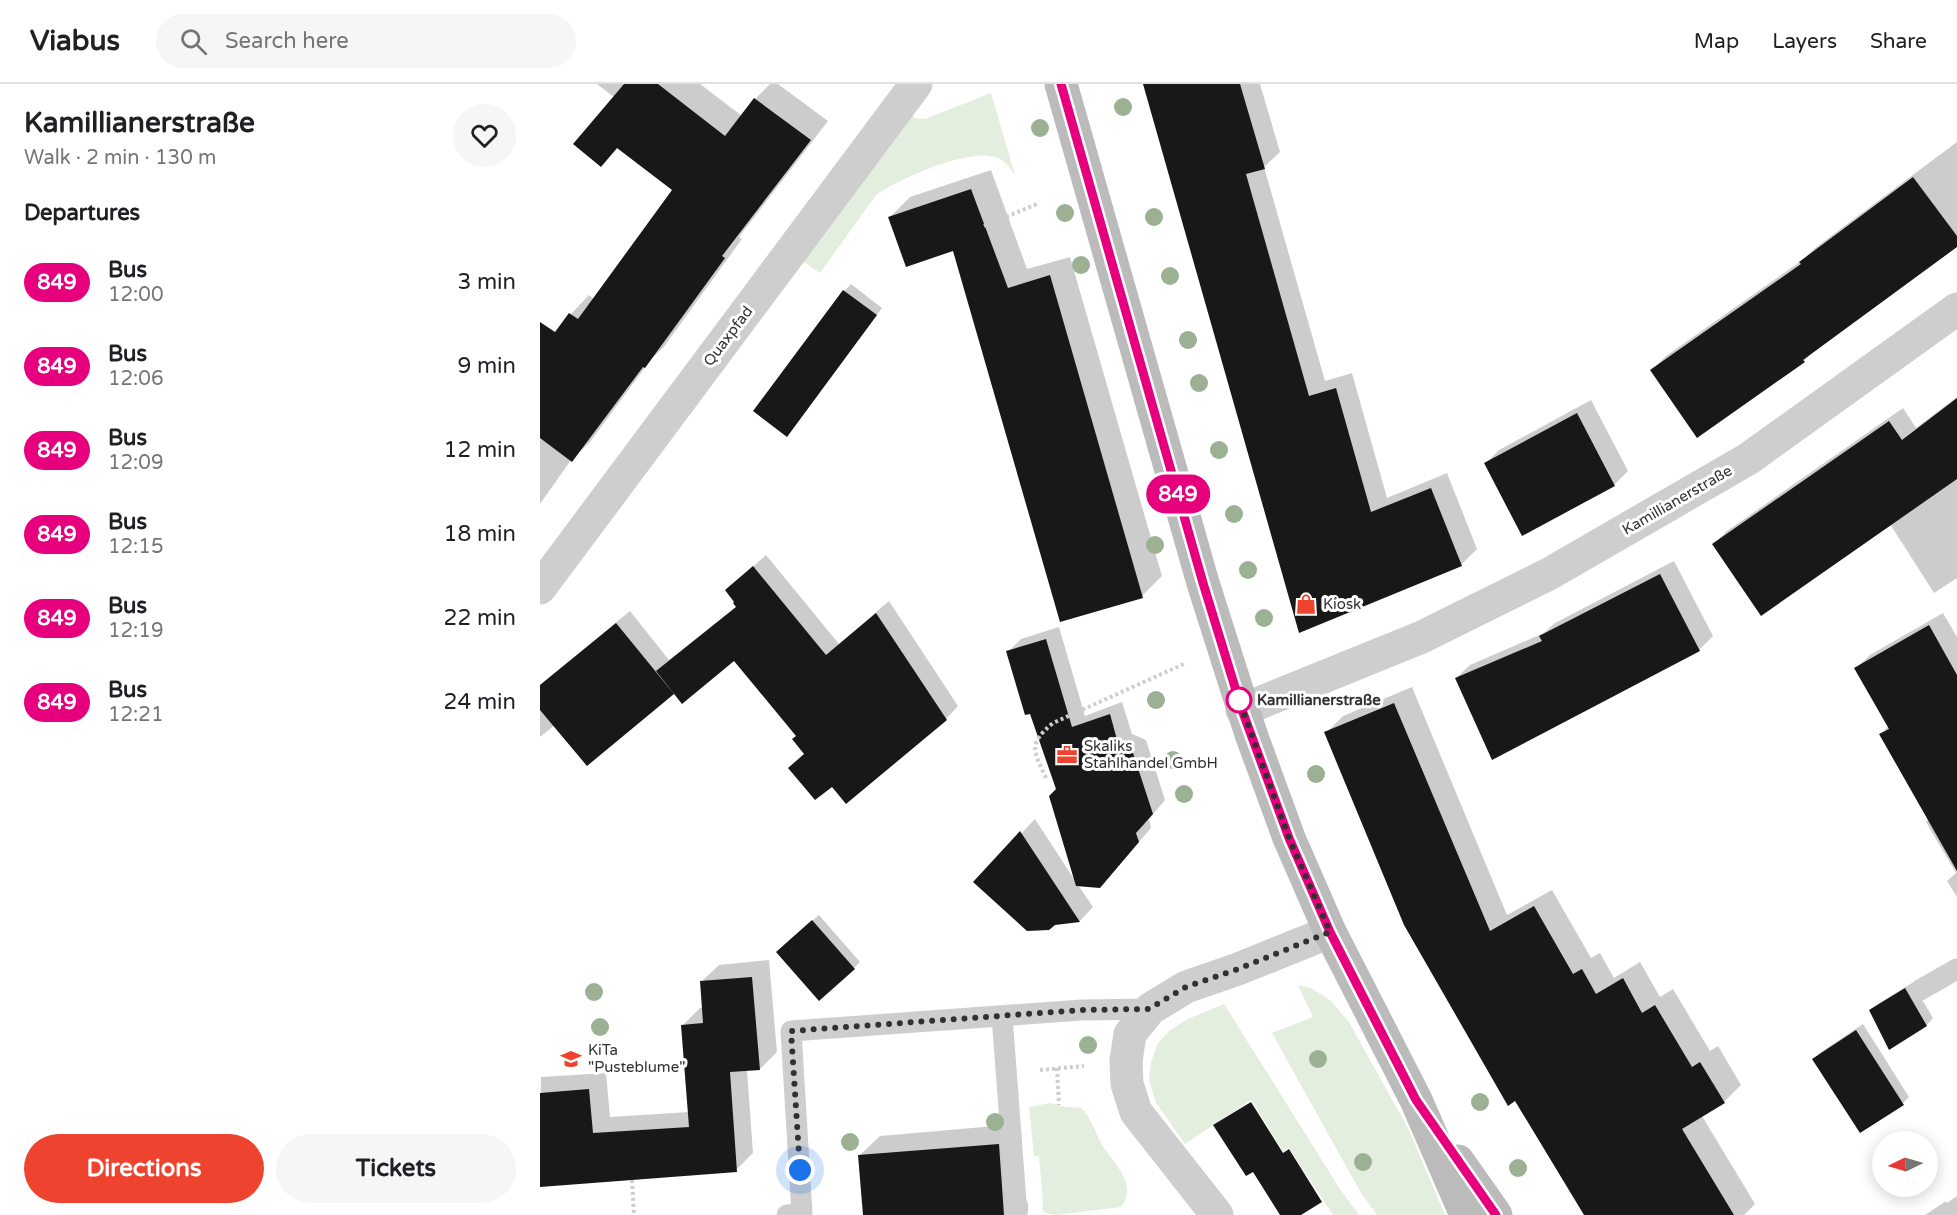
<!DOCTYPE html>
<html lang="en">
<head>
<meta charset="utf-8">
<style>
	:root { --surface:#fff; --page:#f6f6f6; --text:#202124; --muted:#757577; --line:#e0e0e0; --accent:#ed432f }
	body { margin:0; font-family:"Varela Round",sans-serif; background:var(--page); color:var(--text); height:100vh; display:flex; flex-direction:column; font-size:22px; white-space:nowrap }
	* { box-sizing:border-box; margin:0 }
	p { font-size:20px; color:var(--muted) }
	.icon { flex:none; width:33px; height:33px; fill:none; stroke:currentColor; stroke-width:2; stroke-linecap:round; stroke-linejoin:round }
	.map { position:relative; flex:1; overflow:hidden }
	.sheet { display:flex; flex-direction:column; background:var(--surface); width:540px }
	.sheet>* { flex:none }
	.badge { padding:0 12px; border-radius:20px; font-size:21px; line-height:39px }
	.needle { width:39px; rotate:265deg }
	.fabs { position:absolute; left:1332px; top:1047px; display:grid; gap:12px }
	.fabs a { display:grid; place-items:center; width:66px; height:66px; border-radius:50%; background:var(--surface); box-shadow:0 3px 15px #0003; font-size:30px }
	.you { position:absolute; width:30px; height:30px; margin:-15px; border:4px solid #fff; border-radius:50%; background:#1a73e8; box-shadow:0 0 0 9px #1a73e833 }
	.map>.badge { position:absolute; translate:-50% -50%; box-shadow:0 0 0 3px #fff }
	h2 { padding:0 24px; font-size:22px; line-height:54px }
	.round { display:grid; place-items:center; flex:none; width:63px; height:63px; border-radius:32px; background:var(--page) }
	.overview { display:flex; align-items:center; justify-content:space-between; height:102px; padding:0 24px }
	h1 { font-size:28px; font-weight:700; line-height:45px }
	.primary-button { display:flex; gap:12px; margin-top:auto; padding:12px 24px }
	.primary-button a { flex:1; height:69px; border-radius:36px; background:var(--accent); color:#fff; font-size:24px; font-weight:700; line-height:69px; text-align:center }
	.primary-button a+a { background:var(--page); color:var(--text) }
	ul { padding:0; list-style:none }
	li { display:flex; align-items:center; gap:18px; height:84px; padding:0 24px }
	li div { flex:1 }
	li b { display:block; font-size:22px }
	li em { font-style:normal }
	li .badge { min-width:66px; font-weight:700; text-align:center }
	header { display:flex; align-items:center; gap:36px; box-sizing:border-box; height:84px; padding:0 30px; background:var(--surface); border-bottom:2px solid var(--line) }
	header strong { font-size:28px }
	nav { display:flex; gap:33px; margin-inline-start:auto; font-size:21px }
	.search { width:420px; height:54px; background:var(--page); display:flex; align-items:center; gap:15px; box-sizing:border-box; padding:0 21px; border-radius:33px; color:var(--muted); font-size:22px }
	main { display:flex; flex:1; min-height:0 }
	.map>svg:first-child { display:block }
	.green { fill:#e4eedf }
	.shadow { fill:#0003 }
	.building { fill:#181818 }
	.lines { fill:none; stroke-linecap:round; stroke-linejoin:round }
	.path { stroke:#cecece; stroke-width:4; stroke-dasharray:3 3; stroke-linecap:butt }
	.service { stroke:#cecece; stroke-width:21 }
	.minor { stroke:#cecece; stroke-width:33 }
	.secondary { stroke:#bbb; stroke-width:33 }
	.tree { fill:#9cb094 }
	.line-casing { stroke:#fff; stroke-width:14 }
	.line { stroke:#e6007e; stroke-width:9 }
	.walk { stroke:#313131; stroke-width:6; stroke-dasharray:0 10.8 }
	.stop-dot { fill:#fff; stroke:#e6007e; stroke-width:3 }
	.labels { text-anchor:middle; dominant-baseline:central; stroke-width:6; stroke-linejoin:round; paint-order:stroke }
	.street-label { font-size:15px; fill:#313131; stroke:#fff }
	.poi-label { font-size:15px; fill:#313131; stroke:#fff; text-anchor:start }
	.stop-label { font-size:15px; font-weight:bold; fill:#313131; stroke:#fff; text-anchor:start }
</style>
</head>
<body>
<header>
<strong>Viabus</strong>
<div class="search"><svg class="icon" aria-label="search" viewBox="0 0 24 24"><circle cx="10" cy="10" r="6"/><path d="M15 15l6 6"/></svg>Search here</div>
<nav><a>Map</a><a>Layers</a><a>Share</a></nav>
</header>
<main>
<section class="sheet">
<div class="overview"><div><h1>Kamillianerstraße</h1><p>Walk · 2 min · 130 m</p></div><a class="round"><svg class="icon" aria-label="heart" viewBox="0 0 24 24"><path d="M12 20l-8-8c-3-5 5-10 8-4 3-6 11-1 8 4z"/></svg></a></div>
<h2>Departures</h2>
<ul>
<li><span class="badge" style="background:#e6007e;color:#fff">849</span><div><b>Bus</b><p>12:00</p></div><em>3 min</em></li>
<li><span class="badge" style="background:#e6007e;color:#fff">849</span><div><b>Bus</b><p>12:06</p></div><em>9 min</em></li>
<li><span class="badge" style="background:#e6007e;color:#fff">849</span><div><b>Bus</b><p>12:09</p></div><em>12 min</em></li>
<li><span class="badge" style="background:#e6007e;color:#fff">849</span><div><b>Bus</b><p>12:15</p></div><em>18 min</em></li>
<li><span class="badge" style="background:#e6007e;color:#fff">849</span><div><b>Bus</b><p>12:19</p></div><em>22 min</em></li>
<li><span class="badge" style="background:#e6007e;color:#fff">849</span><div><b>Bus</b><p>12:21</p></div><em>24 min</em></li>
</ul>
<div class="primary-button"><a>Directions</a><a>Tickets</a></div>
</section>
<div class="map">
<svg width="1417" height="1131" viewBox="0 0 1417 1131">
	<rect width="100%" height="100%" fill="#fff"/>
	<path class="green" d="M451,9l24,82c-6,-8 -11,-16 -20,-18 -27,-9 -97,22 -119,38l-56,78 -19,-13 107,-149 7,7 10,1z
		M758,901l13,3 19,12 19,22 60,108 36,85h-68l-16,-22 -89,-160 41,-16z
		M684,920l116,185 19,26h-26l-44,-67 -6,3 -32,-51 -66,44 -29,-41 -7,-23 2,-18 7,-19 12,-13 18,-11z
		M510,1019l17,4 14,1c11,10 14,24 21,37 11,18 37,39 19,62l-64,8 -12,-2 -3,-4 1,-6 -4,-47h-5l-5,-49z"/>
	<path class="shadow" d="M57,0h103l42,32 13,-17 15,-15h8l50,37 -89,116 3,2 -79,109 -11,10 -62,84 -19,18 -31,44v-127l3,-27 28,-36 18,-19 5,4 80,-109 -56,-42 -17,17 13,-68z
		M604,0h116l20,68 -16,15 61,214 27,-8 35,125 60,-25 30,76 -16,16 -161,66z
		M1417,58v101l-143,107 -10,11 -152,9 14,-14 138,-97 11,-11z
		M451,86l36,99 43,-12 92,319 -20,20 -188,-347 -64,-32 20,-20z
		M311,200l31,24 -89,120 51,-137z
		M1417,313v181l-23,15 -44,-69 -176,20 13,-13 176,-123 13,20z
		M1051,316l37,71 -14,14 -128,-22 13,-13z
		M226,471l73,89 50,-43 69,105 -12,13 -114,66 -26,-32 -8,-17 -63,-77 -61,33 -87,72 -32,-39 -15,12v-52l90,-74 39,49 68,-54 -10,-16z
		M1134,477l39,75 -14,14 -243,28 14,-13 74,-32 11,-10z
		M1403,529l14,24v260l-10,-16 9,-8 -30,-51 3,-3 -48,-85 8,-8 -33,-58 14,-13z
		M519,543l26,89 37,-14 10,32 14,6 19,60 -16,19 2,9 -39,45 -34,12 15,22 -13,14 -26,2 -78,-42 59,-62 39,60 -16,-90 -50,-137 13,-13z
		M872,603l95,228 45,-25 39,68 9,-5 14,25 26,-16 20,35 13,-8 37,62 8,-5 23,39 -17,17 -22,14 53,88 -11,11h-158l-260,-482 17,-17z
		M279,831l41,47 -6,6 -70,-23z
		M229,876l8,92 -17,17 -13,1 6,83 -17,17 -196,16 1,-109 65,-4 4,44 79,-5 -6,-87 17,-17h4l-3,-26 18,-17z
		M1372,899l21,35 -6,7 -37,22 -19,-36 7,-7z
		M1323,940l46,73 -6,6 -89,-44 7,-7z
		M478,1040l6,72 4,7v9l-3,3h-161l-4,-60 20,-19z
		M1417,1112v19h-32l21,-14 1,2z"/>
	<path class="building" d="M84,0h34l67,52 29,-38 57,42 -89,116 3,2 -80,110 -2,-1 -71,95 -32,-24v-116l15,10 14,-19 9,6 94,-129 -55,-42 -16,19 -28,-23z
		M603,0h97l25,85 -19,5 63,222 27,-8 35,124 60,-24 31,78 -163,67z
		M1373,93l44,59v11l-154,113 2,2 -108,76 -47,-68 151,-106 -2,-2z
		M431,105l37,99 42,-13 93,323 -83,24 -107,-371 -47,16 -18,-50z
		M303,206l34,25 -90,122 -34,-26z
		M1417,314v81l-196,137 -49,-72 177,-123 13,19z
		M1037,329l38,73 -93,50 -38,-73z
		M213,482l73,89 50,-42 71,107 -101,84 -14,-17 -17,13 -27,-32 16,-14 -12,-15 4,-3 -62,-75 -52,43 -26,-33 80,-64 -3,-4 1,-1 -9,-12z
		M1120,490l40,77 -208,109 -37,-82 87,-37 -3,-5z
		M76,539l58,71 -87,72 -47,-56v-25z
		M1389,541l28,50v196l-78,-137 10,-5 -35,-61z
		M506,555l26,88 38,-13 9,33 14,6 20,61 -17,19 3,9 -39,46 -24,-2 -27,-90 7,-7 -26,-75 -5,1 -19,-64z
		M854,619l96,228 44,-25 39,68 9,-5 14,25 27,-16 19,35 13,-8 37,62 8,-5 25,41 -43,26 52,86h-150l-69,-114 -7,5 -104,-181 -80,-193z
		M480,747l60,91 -25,3 -6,5 -22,1 -54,-49z
		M272,836l43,49 -36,32 -43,-49z
		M212,893l8,93 -30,2 7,100 -197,15v-94l49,-4 4,44 96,-6 -8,-102 22,-2 -3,-42z
		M1365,904l22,38 -38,24 -20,-40z
		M1316,946l48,75 -44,28 -48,-74z
		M711,1018l32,51 6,-4 33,53 -21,13h-21l-27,-43 -7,4 -33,-51z
		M459,1060l5,71h-141l-5,-60z"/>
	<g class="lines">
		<path class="path" d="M444,142l53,-22
			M506,694c-13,-28 -18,-34 7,-55l133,-60
			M517,984l2,37
			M500,986l44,-4
			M92,1096l2,35"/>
		<path class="service" d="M1380,906l37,-21
			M462,932l15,199
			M247,1131l15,-1 -11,-183 291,-21 68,-1"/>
		<path class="minor" d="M0,504l376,-504
			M702,626l180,-73 127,-63 199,-115 209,-150
			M677,1131l-81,-103 -9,-28 -1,-23 4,-27 20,-25 36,-22 52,-18 92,-37"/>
		<path class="secondary" d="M521,0l142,499 48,151 38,104 41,94 86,168 50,115
			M918,1077l38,54"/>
	</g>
	<g class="tree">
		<circle cx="583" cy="23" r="9"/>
		<circle cx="500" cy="44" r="9"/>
		<circle cx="525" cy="129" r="9"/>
		<circle cx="614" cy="133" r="9"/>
		<circle cx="541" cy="181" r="9"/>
		<circle cx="630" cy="192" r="9"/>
		<circle cx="648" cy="256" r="9"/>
		<circle cx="659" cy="299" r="9"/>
		<circle cx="679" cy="366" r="9"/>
		<circle cx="694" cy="430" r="9"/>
		<circle cx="615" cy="461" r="9"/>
		<circle cx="708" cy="486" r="9"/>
		<circle cx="724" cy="534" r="9"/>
		<circle cx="616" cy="616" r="9"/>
		<circle cx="633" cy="676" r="9"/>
		<circle cx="776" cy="690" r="9"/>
		<circle cx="644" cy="710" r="9"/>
		<circle cx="54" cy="908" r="9"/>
		<circle cx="60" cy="943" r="9"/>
		<circle cx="548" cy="961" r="9"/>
		<circle cx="778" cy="975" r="9"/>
		<circle cx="940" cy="1018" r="9"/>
		<circle cx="455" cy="1038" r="9"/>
		<circle cx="310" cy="1058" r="9"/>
		<circle cx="823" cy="1078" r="9"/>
		<circle cx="978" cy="1084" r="9"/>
	</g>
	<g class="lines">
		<g class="line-casing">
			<path id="line" d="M521,0l142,499 39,127 47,128 41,94 86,168 80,115"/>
		</g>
		<use href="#line" class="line"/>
		<path class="walk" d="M260,1086l-9,-139 291,-21 67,-1 37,-22 52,-18 92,-37 -41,-94 -50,-138"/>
	</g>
	<defs>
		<g id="shop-bare" transform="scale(1.62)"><path d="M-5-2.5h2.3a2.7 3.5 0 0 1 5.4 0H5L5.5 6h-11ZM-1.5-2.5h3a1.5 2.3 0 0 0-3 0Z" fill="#ed432f" stroke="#fff" stroke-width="2.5" paint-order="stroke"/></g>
		<g id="office-bare" transform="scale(1.62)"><path d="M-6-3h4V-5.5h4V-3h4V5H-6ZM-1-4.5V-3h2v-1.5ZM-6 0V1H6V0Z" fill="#ed432f" stroke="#fff" stroke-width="2.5" paint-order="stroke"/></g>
		<g id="school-bare" transform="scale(1.62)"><path d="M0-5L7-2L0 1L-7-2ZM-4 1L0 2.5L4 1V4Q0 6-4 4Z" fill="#ed432f" stroke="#fff" stroke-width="2.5" paint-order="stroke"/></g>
	</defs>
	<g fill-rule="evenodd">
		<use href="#shop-bare" x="766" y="520"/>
		<use href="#office-bare" x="527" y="671"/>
		<use href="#school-bare" x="31" y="975"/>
	</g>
	<circle class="stop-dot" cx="699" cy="616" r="12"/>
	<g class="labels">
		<g class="street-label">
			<text transform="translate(188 252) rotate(-53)">Quaxpfad</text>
			<text transform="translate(1137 416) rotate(-30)">Kamillianerstraße</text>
		</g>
		<g class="poi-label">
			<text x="783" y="520">Kiosk</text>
			<text x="544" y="662">Skaliks<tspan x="544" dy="17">Stahlhandel GmbH</tspan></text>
			<text x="48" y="966">KiTa<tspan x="48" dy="17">"Pusteblume"</tspan></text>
		</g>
		<g class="stop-label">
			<text x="717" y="616">Kamillianerstraße</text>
		</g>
	</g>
</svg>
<div class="fabs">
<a><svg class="needle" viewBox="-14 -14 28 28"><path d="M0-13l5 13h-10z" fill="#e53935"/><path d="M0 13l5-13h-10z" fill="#757577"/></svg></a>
</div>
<div class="you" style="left:260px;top:1086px"></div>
<b class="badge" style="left:638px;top:410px;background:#e6007e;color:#fff">849</b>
</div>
</main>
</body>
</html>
